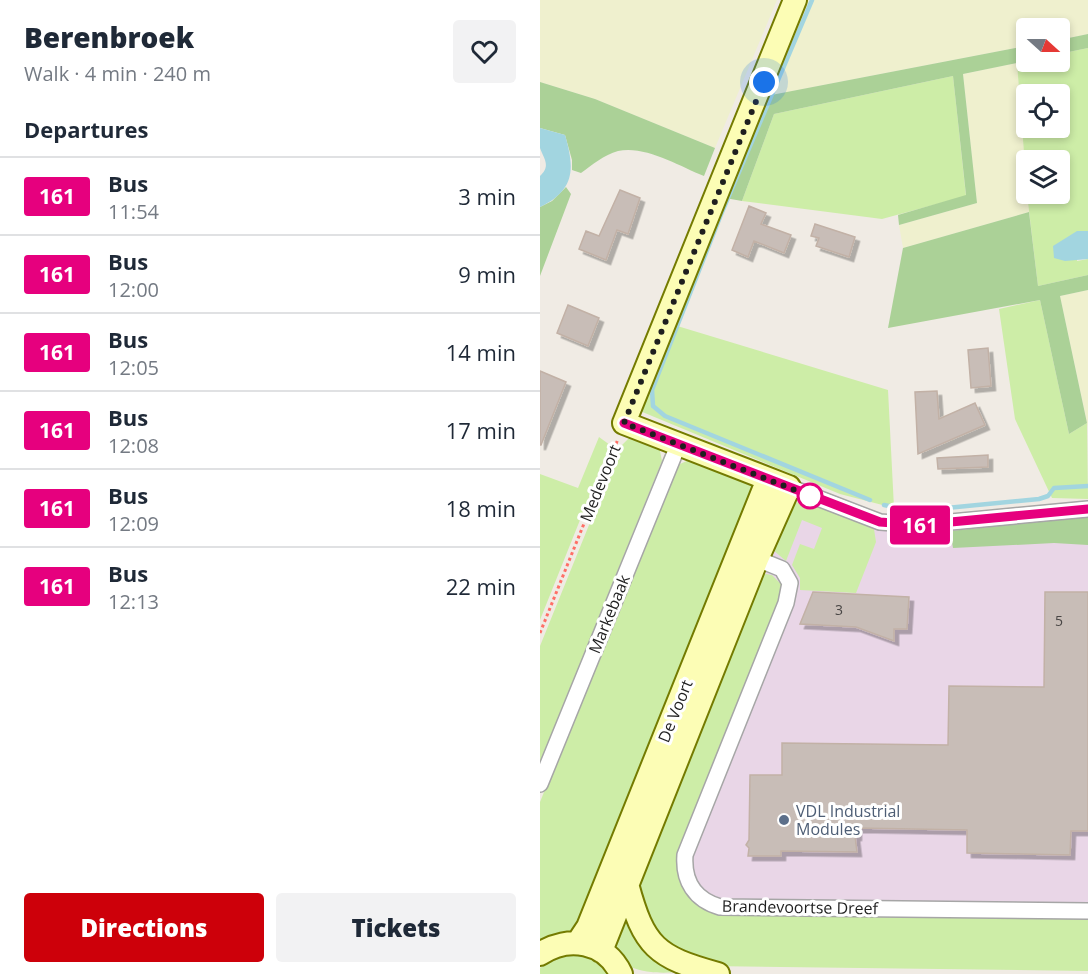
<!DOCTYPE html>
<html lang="en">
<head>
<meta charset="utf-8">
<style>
	:root { --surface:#fff; --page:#f2f2f3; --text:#1f2937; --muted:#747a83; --line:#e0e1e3; --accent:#cd000a }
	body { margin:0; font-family:"Open Sans",sans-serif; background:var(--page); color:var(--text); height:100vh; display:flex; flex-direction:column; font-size:22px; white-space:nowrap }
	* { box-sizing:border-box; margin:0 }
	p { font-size:20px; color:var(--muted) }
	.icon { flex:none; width:33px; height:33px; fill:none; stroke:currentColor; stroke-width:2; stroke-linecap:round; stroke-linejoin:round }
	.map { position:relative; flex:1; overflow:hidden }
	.panel { display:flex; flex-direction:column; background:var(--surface); width:540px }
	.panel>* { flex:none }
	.badge { padding:0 12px; border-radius:4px; font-size:21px; line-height:39px }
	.needle { width:39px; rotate:111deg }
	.tools { position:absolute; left:476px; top:18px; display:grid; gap:12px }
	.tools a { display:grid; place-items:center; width:54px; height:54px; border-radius:6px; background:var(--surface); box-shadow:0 3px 9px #0003; font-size:30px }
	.you { position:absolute; width:30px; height:30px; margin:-15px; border:4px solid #fff; border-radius:50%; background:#1a73e8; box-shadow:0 0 0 9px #1a73e833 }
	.map>.badge { position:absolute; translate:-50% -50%; box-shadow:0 0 0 3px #fff }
	h2 { padding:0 24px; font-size:22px; line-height:54px }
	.round { display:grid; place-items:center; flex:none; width:63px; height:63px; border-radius:6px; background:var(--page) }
	.overview { display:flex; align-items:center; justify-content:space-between; height:102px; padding:0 24px }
	h1 { font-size:28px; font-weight:800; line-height:45px }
	.cta { display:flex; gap:12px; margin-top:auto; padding:12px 24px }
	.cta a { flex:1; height:69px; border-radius:6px; background:var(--accent); color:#fff; font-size:24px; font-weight:800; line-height:69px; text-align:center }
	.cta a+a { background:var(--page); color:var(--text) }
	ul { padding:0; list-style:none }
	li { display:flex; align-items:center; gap:18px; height:78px; padding:0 24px; border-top:2px solid var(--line) }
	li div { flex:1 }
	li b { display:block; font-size:22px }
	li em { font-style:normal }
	li .badge { min-width:66px; font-weight:700; text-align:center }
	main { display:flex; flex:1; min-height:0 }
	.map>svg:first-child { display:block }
	.industrial { fill:#e9d6e7 }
	.farmland { fill:#eff0ce }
	.grass { fill:#cdeda7; fill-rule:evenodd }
	.forest { fill:#abd197 }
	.water { fill:#a2d5e0 }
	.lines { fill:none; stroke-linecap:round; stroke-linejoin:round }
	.stream { stroke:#a2d5e0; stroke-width:4.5 }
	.building { fill:#c8bdb7; stroke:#c2b1a6; stroke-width:1.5; filter:url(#shadow) }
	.street-casing { stroke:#a6a6a6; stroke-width:18 }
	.secondary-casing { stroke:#747b00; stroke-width:26 }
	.path { stroke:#ff6e66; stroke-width:3; stroke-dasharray:3 3; stroke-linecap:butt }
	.street { stroke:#fff; stroke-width:15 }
	.secondary { stroke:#fcfdb5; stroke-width:22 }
	.line-casing { stroke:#fff; stroke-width:14 }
	.line { stroke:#e6007e; stroke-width:9 }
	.walk { stroke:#1f1f1f; stroke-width:6; stroke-dasharray:0 10.8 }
	.stop-dot { fill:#fff; stroke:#e6007e; stroke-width:3 }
	.service-dot { fill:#5c6f8a; stroke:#fff; stroke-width:2 }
	.labels { text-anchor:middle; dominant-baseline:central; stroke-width:6; stroke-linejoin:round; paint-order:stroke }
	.number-label { font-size:14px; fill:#494645 }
	.street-label { font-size:16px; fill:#1f1f1f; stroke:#fff }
	.service-label { font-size:16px; fill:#4e5e75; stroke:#fff; text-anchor:start }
</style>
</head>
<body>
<main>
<section class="panel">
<div class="overview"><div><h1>Berenbroek</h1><p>Walk · 4 min · 240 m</p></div><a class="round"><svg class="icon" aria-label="heart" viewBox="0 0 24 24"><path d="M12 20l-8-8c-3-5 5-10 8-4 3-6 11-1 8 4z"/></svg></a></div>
<h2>Departures</h2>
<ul>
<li><span class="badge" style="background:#e6007e;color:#fff">161</span><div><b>Bus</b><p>11:54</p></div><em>3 min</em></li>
<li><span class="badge" style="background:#e6007e;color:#fff">161</span><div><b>Bus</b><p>12:00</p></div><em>9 min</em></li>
<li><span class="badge" style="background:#e6007e;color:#fff">161</span><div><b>Bus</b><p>12:05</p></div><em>14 min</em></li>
<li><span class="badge" style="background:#e6007e;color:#fff">161</span><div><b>Bus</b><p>12:08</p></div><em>17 min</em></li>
<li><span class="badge" style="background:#e6007e;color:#fff">161</span><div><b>Bus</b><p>12:09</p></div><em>18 min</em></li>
<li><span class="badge" style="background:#e6007e;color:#fff">161</span><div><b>Bus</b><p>12:13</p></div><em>22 min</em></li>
</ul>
<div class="cta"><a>Directions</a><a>Tickets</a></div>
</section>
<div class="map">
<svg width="548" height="974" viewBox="0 0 548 974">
	<defs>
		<filter id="shadow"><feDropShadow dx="4.5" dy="4.5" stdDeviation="0" flood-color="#0004"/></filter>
	</defs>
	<rect width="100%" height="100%" fill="#f0ebe4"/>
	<path class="industrial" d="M265,501l68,27 45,8h39l131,-9v425l-374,-5 -63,-73 141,-368z"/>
	<path class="farmland" d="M0,0h237l-62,148 -120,-49 -55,-17z
		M266,0h282v34l-29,6v-12h-33v18l-260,50z
		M477,63l12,149 -126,36 -4,-23 78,-22 -14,-129z
		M548,290v137l-28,-131z"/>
	<path class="grass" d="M548,48v183h-11v30l11,-2v16l-50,11 -11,-92h32v-34h-33v18l-9,-115 42,-1v-8zM486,94h33v34h-33z
		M413,76l13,120 -84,23 -140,-18 32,-87z
		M500,300l29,134 18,-11 1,76 -36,-1 -37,-79 -16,-110z
		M134,325l214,65 6,118 -54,-14 -200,-83z
		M59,437l11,8 -70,175v-146l38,14z
		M90,437l29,9 3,15 -122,302v-117l81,-200z
		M158,456l50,22 6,8 -171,441 -43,19v-144l133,-329 7,-9z
		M259,502l15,2 60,25 2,13 -20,51 -56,-3v-12l-8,-13 8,-21 14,5 8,-21 -20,-8 -16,41 -13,-11 19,-46z
		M226,574l6,1 9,9 -2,23 -96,240 10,53 395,18v53l-380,-5c-59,-24 -55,-26 -70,-86l122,-304z
		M86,903l51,69c-21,2 -61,1 -64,-28 -1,-11 9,-30 13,-41z
		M33,952l24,8 13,14h-70v-6l20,-13z"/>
	<path class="forest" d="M548,34v14l-29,6v-14z
		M486,46v15l-63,13 14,129 -78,22 -1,-10 68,-20 -13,-119 -179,38 -32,87 -17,-3 41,-102z
		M0,82l55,17 120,49 -11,28c-25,-10 -59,-31 -86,-25 -14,4 -26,14 -37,22l-9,-3v-10l-7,-25 -25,-7z
		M26,187l5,7 -31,82v-69l12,-6z
		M489,212l9,74 50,-11v15l-28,6 27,127 -18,11 -29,-134 -152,28 15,-80z
		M548,517v28l-34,-2 -101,5 -3,-17z"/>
	<path class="water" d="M0,128l25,7c10,34 10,55 -25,72v-31c11,-10 4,-17 0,-28 0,-5 0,-15 0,-20z
		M537,231h11v28l-23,2 -11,-3 -1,-12z"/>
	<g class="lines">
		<path class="stream" d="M272,0l-90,212 -70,178 1,16 12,10 205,84
			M344,505l10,2
			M376,511l123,-12 9,-3 6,-8 34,-2"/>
	</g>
	<path class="building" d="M80,190l20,8 -12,36 -11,-4 -11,30 -27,-11 7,-18 13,5z
		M209,206l17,7 -5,11 30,11 -7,18 -30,-12 -6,16 -16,-7z
		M275,224l40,13 -6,20 -33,-11 3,-8 -8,-2z
		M28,305l31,13 -11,28 -31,-13z
		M448,348l3,38 -20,2 -3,-38z
		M0,371l26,11 -25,63h-1z
		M397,391l2,28 36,-16 10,22 -67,29 -3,-62z
		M448,455v12l-50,2 -1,-11z
		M273,592l96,5 -2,32h-13v12l-38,-14 -56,-3z
		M505,592h43v239h-17l-1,24 -103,-2v-23l-110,-2v8h-2l2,16 -76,-1v5h-33l1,-8 -3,-3 3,-5 1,-65h32v-32l166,2 1,-59 95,1z"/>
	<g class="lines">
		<g class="street-casing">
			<path id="street" d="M249,487l91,35 39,3 169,-16
				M208,555l34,14 8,14 -4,20 -101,252c-2,26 10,45 35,52l368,4
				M0,784l139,-341"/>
		</g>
		<g class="secondary-casing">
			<path id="secondary" d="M87,884c17,63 29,73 91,90
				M38,942l10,-15 180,-448
				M61,951l156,-392 32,-72 -165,-64 171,-423
				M0,954c28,-19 66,-13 81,20"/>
		</g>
		<path class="path" d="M0,633l78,-194"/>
		<use href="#street" class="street"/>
		<use href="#secondary" class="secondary"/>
	</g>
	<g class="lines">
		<g class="line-casing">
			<path id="line" d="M84,423l256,99 39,3 169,-16"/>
		</g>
		<use href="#line" class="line"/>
		<path class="walk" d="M224,82l-140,341 186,73"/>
	</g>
	<circle class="stop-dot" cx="270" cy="496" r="12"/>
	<circle class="service-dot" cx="244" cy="820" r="6"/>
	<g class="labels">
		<g class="number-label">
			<text x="299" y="609">3</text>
			<text x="519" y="620">5</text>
		</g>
		<g class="street-label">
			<text transform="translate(60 483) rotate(-68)">Medevoort</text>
			<text transform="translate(69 614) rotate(-68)">Markebaak</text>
			<text transform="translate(135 711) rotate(-68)">De Voort</text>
			<text transform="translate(260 907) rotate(1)">Brandevoortse Dreef</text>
		</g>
		<g class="service-label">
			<text x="256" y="811">VDL Industrial<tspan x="256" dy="18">Modules</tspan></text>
		</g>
	</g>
</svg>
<div class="tools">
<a><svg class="needle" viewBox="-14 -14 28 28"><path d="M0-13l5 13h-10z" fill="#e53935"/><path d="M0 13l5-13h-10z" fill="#747a83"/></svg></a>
<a><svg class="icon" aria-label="locate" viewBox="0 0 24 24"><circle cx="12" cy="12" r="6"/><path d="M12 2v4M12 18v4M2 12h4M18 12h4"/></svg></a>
<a><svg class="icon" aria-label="layers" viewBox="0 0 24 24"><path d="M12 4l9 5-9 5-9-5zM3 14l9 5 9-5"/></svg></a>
</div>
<div class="you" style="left:224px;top:82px"></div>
<b class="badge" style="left:380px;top:525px;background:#e6007e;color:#fff">161</b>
</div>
</main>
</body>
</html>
